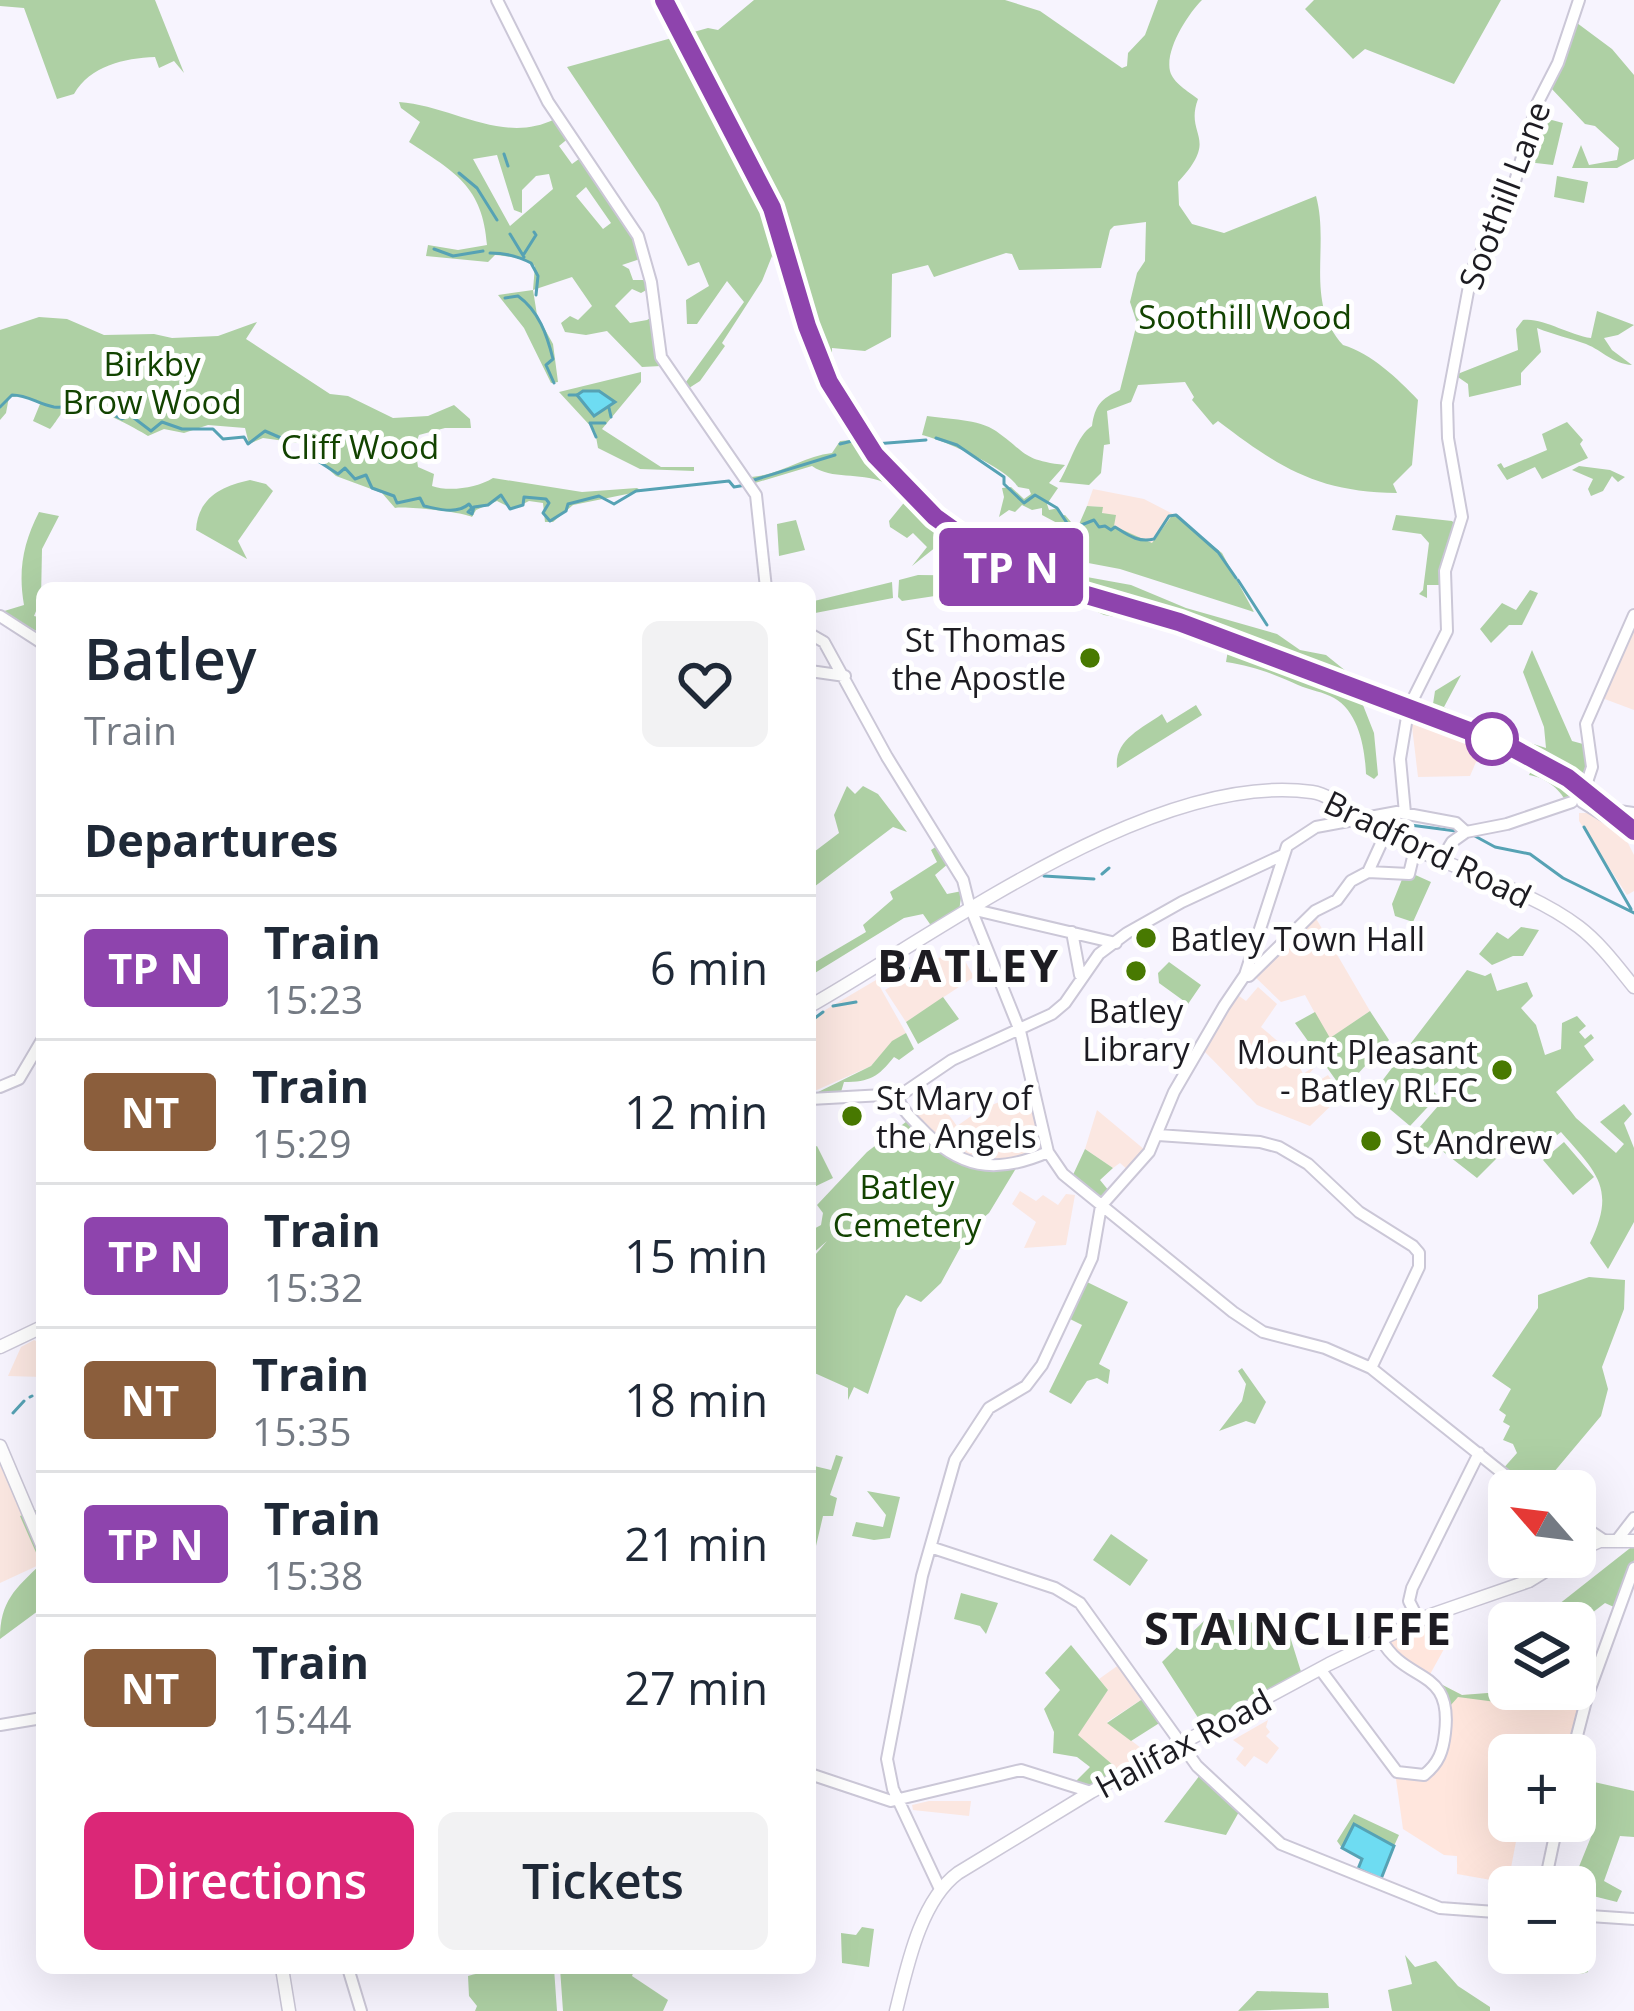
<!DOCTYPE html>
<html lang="en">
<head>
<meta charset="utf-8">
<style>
	:root { --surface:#fff; --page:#f2f2f3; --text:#1f2937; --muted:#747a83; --line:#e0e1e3; --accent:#db2777 }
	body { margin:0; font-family:"Open Sans",sans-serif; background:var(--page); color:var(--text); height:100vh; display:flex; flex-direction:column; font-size:45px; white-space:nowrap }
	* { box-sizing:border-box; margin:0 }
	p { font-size:39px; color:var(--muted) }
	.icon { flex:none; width:66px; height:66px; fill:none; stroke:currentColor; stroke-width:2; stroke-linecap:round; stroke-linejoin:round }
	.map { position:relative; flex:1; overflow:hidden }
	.sheet { position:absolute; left:36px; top:582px; width:780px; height:1392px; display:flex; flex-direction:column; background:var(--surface); border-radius:18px; box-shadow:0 12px 48px #0002 }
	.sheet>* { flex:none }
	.badge { padding:0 24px; border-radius:9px; font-size:42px; line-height:78px }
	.needle { width:78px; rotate:298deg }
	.fabs { position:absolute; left:1488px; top:1470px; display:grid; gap:24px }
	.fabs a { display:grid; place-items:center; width:108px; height:108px; border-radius:18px; background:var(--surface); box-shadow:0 12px 48px #0002; font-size:60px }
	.map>.badge { position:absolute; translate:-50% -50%; box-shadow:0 0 0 6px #fff }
	h2 { padding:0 48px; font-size:45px; line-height:108px }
	.round { display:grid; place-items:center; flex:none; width:126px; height:126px; border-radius:18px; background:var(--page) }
	.headline { display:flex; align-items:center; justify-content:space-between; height:204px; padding:0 48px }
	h1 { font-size:57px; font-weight:600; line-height:90px }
	.button { display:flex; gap:24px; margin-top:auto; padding:24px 48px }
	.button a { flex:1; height:138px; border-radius:18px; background:var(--accent); color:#fff; font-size:48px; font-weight:600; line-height:138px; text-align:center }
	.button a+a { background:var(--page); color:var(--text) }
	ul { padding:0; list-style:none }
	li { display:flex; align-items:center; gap:36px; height:144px; padding:0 48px; border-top:3px solid var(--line) }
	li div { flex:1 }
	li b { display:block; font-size:45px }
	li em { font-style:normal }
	li .badge { min-width:132px; font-weight:700; text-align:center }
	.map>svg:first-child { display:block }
	.industrial { fill:#fbe7e1 }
	.medical { fill:#ffe6dd }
	.green { fill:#aed0a4; fill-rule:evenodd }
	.water { fill:#6edcf2; stroke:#56a2b4; stroke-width:3 }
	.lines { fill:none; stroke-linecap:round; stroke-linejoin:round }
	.stream { stroke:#56a2b4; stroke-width:3 }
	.secondary-casing { stroke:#cbc7d7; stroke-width:14 }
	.primary-casing { stroke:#cbc7d7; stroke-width:15 }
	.secondary { stroke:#fff; stroke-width:10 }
	.primary { stroke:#fff; stroke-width:12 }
	.rail { stroke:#87858d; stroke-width:3; stroke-dasharray:6 12; stroke-linecap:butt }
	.secondary-bridge-casing { stroke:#cbc7d7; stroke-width:14; stroke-linecap:butt }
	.secondary-bridge { stroke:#fff; stroke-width:10 }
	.line-casing { stroke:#fff; stroke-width:27 }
	.line { stroke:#8e44ad; stroke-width:18 }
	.poi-dot { fill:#487901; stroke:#fff; stroke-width:4.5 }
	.stop-dot { fill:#fff; stroke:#8e44ad; stroke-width:6 }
	.labels { text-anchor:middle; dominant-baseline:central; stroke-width:10; stroke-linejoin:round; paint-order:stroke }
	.street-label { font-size:33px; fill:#1d1c22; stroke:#fff }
	.park-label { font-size:33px; fill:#124300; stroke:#fff }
	.poi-label { font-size:33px; fill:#1d1c22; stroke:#fff; text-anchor:start }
	.district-label { font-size:45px; font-weight:bold; letter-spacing:3px; fill:#1d1c22; stroke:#fff }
</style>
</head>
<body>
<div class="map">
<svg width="1634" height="2011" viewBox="0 0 1634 2011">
	<rect width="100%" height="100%" fill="#f7f4fe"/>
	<path class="industrial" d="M1093,489l51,10 29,15 -21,30 -39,-18 -11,-14v-5l-15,-1z
		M1634,625v85l-32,-12z
		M1387,704l105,41 -6,18 -10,-1 -6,14 -52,1 -7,-59 -26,-10z
		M1579,813h16l27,18 12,24v36l-7,4 -48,-74z
		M1314,915l56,96 -41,28 -24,-44 -24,7 -28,-27z
		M954,949l3,4 7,-4 4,4 -3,8 9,16 -68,45 -21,-32z
		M876,980l30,53 -14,9 -21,24 -61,27v-74z
		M1258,987l19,17 -16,23 33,28 9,19 16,-11 -13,14 6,8 16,-10 14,20 -32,31 -53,-21 -53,-54 31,-58 11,8z
		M1018,1095l2,6h10l14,49 -26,12 -26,1 -34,-8 -45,-39 25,-16 19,26 24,-17z
		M1097,1110l48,40 -15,22 -10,-9 -7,5 -28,-19z
		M1020,1191l16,10 7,-6 15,10 8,-11 9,1 -9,50 -42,3 12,-26 -24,-18z
		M34,1340l8,4v33l-34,-1 13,-29z
		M0,1456l26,58 -5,3 20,47 -41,19z
		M1120,1664l24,34 -37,24 34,26 -13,11 3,7 -11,5 -43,-36 31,-45 -9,-11z
		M1268,1720l-2,7 4,5 -4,4 13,12 -12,16 -13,-8 -9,11 -9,-8 8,-11 -11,-8z
		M929,1801h42l-2,15 -56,-6 -1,-5z"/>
	<path class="medical" d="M1423,1623l21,26 -16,29 34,17 105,-6 20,8 -15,58h-63v66h11l-12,62 -51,-9v-18l-13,-1 -41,-26 -8,-57 15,2 23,-7 14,-65 -62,-55 10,-14z"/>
	<path class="green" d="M0,0h155l29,73 -10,-12 -15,7 -4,-11c-31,1 -65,9 -81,37l-17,5 -33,-91 -24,-2z
		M754,0h251l35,11 82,57 5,-2 1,-13 17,-18 13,-35h44c-14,14 -37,49 -32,71 3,12 18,20 28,28 -14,38 23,37 -20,83l1,23 13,19 32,9 92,-37c14,51 -12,106 27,149 29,9 54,33 75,55l-6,65 -19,19 4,9c-80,-1 -117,-25 -179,-72l-5,4 -21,-25 2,-3 -9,-15 -47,3 -7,17 -24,9 3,33 -6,1 -3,28 -12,12 -30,-3c11,-17 18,-47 33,-56 3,-21 9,-27 28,-36l17,-67 -7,-21 7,-29 8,-12 1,-39 -32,4 -4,4 -9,38 -82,2 -7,-16 -6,-1 -72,24 -6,-12 -36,9 -1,63 -26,14 -33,-3v25l10,30 -32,-77 -36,-119 -9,5 13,29 26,94 -12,-39 -20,-40 -10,25 -40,62 3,3 -25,35 -14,9 -3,-4 61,-84 -17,-21 -30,43h-10l-1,-24 23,-14 -10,-24 -11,4 -30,-63 -91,-136 141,-39 10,2z
		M1314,0h187l-47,84 -89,-35 -12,10 -48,-50z
		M1577,23l35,26 22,26v84l-17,9h-45l9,-23 8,20 28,-5 2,-12 -24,-22 -10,-2 -35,-37z
		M399,102c54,4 104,43 156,17l15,18 -11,9 13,18 11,-8 47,70 13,32 -21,7 7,4 4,11h15l2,8 -9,5 -9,-4 -17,17 15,17 17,-3 8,-5 6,51 -19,1 -35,-36 -21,4 -21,-3 -4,-9 9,-7 8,4 14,-14 -20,-29 -39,13 4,25 16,29 5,38 -7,1 -27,-55 -26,-33 35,-5 2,-24c-9,-8 -28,-10 -40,-11l-7,7 -62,-6 2,-11 30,5 29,-5c-4,-58 -32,-73 -78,-103l11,-20 -19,-14zM497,155l17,55 8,3v-23l14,-14 13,-2 4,15 -43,37 -37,-67zM586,187l25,36 -8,6 -27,-33z
		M1537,116l26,7 -10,42 -26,-3z
		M1557,176l31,6 -4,21 -30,-6z
		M1597,311l37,14 -16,10 -14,3 8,12 20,15c-19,-1 -29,-14 -46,-21 -16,-6 -32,-9 -49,-16l4,24 -20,21v12l-52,12 -1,-13 -13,-9 63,-25 -2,-21 7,-9c19,-3 46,15 68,18z
		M39,317l28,2 37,16 50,-1 18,4 46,-2 39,-14 -11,17 84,55 18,2 45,22 35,-2 26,-11 16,14 1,9h-26l-26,7 -4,11 3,21 16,7 -2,12c17,6 45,2 61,-8l89,14 55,-4 5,3 -69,14 -20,17h-8l-2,-19 -14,-2 -16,8 -16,-8 -21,9 -4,7c-9,-5 -65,-11 -77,-9l-13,-15 -46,-17 -37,-33 -36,-5 -14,6 -4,-16 -37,-3 -24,8 -20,-4 -16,7c-15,-9 -65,-37 -81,-29 -3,1 -12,17 -17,22l-17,-8 7,-17 -16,-8 -15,1 -3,16 -6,7v-90z
		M641,372v10l-39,47 59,38h33v4l-54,-2 -42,-21 -3,-17 -36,-39z
		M838,412c57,75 118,141 207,177h-35l-10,7 -14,-4 -7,-8 -16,-1 -2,9 -59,9 -4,-4 1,-17 19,-5 89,1 -61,-37 -34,27 15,-19 -14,-14 -6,5 -17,-11 -1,-6 18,-22c-6,-4 -15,-13 -24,-17 -24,-10 -51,-2 -71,-16l-57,17 -5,-6c29,-1 53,-21 82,-24l8,-12 11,-1z
		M927,416c20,3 52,3 69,15 31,22 26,29 69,34l-16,18 9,5 -11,16 2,6 10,-2 2,8 4,-1 12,14 10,-23 16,1 -1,6 14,2 -2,11 38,17 21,-29 49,39 32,59 -134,-43 -53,-10 7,-27 -32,-17v-7l-10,2 -10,-5 -7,7 -6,-2 -10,7 5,-20 -2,-9 9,-1 13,12 7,-5 -2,-5 -11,-2c-11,-19 -74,-47 -96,-52z
		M1567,422l16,18 -3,4 8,14 -46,21 -7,-12 -28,13 -10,-15 4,-2 3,5 43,-18 -5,-16z
		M1579,466l31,4 15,7 -7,5 -6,-6 -9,15 -12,5 -3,-7 5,-10 -21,-9z
		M250,480l16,4 7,7 -35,50 9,18 -51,-29c2,-32 25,-44 54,-50z
		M39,512l20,4 -17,33 -1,50 -7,17 8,2v16l-41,-22 23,-7c-6,-34 -1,-62 15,-93z
		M1396,515l56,6 5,5 -16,44 -1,15h-13v13l-8,-4 4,-4 6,-47 -8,-9 -29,-4z
		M796,520l9,30 -26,6 -2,-32z
		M1059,572l72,13 55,23 91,26 23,16 26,5 31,25 52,19 -1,4 -243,-89 -112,-31z
		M892,582l1,16 -83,16v-12z
		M1051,590l128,36 208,78 -2,4 -24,-8 13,33 4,42 -4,4 -8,-5c-1,-25 -7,-62 -32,-76 -10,-6 -25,-8 -36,-13 -24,-11 -45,-19 -72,-23l2,-12 -68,-25 -56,-10z
		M1530,590l8,3 -16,32h-13l-18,18 -11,-14 22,-26 14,7z
		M1532,650l40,91 11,3 7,22 -3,10 -12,3 -63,-37 -98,-36 2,-6 17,4 2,-13 26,-16 -17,32 51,25 51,16 -2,-21 -21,-55z
		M1196,705l6,10 -85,53c-3,-28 24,-39 45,-54l5,9z
		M1520,758l57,31 -11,13c-6,-14 -23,-25 -37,-27l3,-6 -16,-8z
		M847,786l8,8 8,-8 15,8 29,38 -14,-5 -83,63v-35l29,-22 -5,-18z
		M940,844l9,19 -14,12 12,19 15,-3 -3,20 -27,16 -9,-13 -19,4 -94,58v-11l56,-33 -3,-7 30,-26 -3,-7 47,-30 -6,-12z
		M1411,873l20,9 -18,40 -18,-6 -3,-12 11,-27z
		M1521,927l18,3 -16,26h-10l-21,9 -13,-11 18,-22 11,7z
		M1169,962l32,23 -13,19 -29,-21 -1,-10z
		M1467,970l18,6 6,-3 6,18 30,-9 6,14 -12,12 15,17 9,30 16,-6 1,-26 15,-7 9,10 -7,6 6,7 6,-5 3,4 -10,8 10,14 -38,32 20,26 40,35 8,-9 -24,-22 24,-18 8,10 -8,9 10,25v74l-26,47 -18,-26c26,-54 8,-69 -29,-111l-27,21 -18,-14 -39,39 -45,-35 -10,13 -16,-13 52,-60 -13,-9 -14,15 7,7 -28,30 -38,-32z
		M943,997l16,22 -41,25 -12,-22z
		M1370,1011l19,29 -46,50 -48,-67 20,-11 15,26z
		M906,1033l8,16 -15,11 -5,-3c-16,20 -24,25 -50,25l-3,10 -31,4 61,-30 21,-25z
		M911,1118l47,40 60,7 -29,48 -18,15 -30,55 -20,19 -15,-7 -9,14 -29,85 -14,-7 -6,13v-12l-38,-17v-110l17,-20 -17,15v-25l11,-6 2,-12 -6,-8 50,-53z
		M1564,1142l30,35 -21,18 -30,-35z
		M817,1146l16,32 -19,9 -4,-10v-28z
		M1085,1149l28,19 -13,12 9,11 -9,7 -28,-21z
		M1589,1277l36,3 -1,29 -22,58 6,22 -7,27 -63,75h-12l-25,-20 16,-18 -4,-9 -10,-4 7,-14 -7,-4 3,-7 -7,-5 12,-21 -19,-13 46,-68v-13z
		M1087,1282l41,20 -29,62 11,6 -2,14 -11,-6 -10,3 -16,23 -22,-12 33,-67 -14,-7z
		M1242,1368l24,34 -11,22 -9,-3 -27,10 23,-30 4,-17 -8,-13z
		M836,1455l7,2 -13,38 7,3 -4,18h-10l-7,30 -6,-2v-79l21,5z
		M867,1491l33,6 -10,41 -16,2 -22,-4 4,-14 27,5 3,-12z
		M36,1510l6,13v85l-42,31c0,-38 15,-50 41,-75l-21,-48z
		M1111,1534l37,26 -18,26 -37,-26z
		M1634,1545v15l-18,48 -11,-5 -30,23 -40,-3z
		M961,1593l37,10 -12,31 -6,-8 -26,-7z
		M1208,1617l79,10 16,51 -97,52 -44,-68z
		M1071,1645l37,45 -30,45 42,36 -27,16 -19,-4 16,-16 -13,-10 -24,-4 1,-21 -10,-23 16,-19 -15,-17z
		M1433,1680l29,15 65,-5 2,7 -10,-2 -8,9 -53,-7 -8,9 -7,-16z
		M1144,1698l17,24 -30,19 -24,-18z
		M1200,1775l40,35 -14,25 -62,-13z
		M1594,1782l40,9v46l-14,-1 -16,45 18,10 -5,11 -28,-7 1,-5 -18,-6 21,-52 -13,-2z
		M1354,1814l45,21 -5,11 -39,-22 -13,24 -5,-7z
		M862,1927l12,2 -5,38 -27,-4 -1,-30 15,2z
		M1575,1934h14l-1,38 -7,2 -17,-7 -3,-14h14z
		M1405,1955l10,12 21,-6 22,25 32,21v4h-98l-4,-21 24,-6z
		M516,1968h38l3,43h-82l2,-5 -8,-10 -1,-20c16,-6 33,-2 48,-8z
		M560,1968h75l-3,8 36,24 -5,11h-100z
		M1257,1991l71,2 1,15 -91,3z"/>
	<path class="water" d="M583,391h16l16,11 -21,14 -17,-21z
		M1354,1824l40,22 -13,33 -23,-10 4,-10 -20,-11z"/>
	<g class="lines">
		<path class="stream" d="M504,154l4,12
			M459,173l18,15 20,32
			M510,234l14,23
			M434,249l19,7 30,-5
			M490,253c14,0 30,4 41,10l7,13 -2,19
			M524,254l12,-19 -2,-3
			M505,298l13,-2c21,15 29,39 35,63l-7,6 8,18
			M569,395h8
			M0,407l12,-12c17,0 25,9 42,12 14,2 18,-5 31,2l6,-4 31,14 8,-4 21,16 11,-9 20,7h31l10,10 21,-2 4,7 17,-13 23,10 11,-8 21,10 6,10 -8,8 20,13 7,-6 10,11 11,-4 6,13 22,8 3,7 23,-5 4,8c15,3 32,9 45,-2l3,4 -4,4 4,2 2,-7 14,-2 13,-10 9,14 13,-4 1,-8 22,2 3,4 -6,10 7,8 16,-10 2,-7 31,-8 15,8 22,-13 93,-10 5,6 12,-2
			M609,408l2,9
			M596,437l-6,-14h15
			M936,438l21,7 47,32v7l20,19 11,-8 22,13 14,21 23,-9 5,7 6,-1 6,4 4,-3c13,8 23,16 39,12l15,-23 7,-1 42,37 18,26
			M840,444l12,-3
			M875,444l51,-4
			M754,480l81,-25
			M1238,580l29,45
			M1410,825l46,6
			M1584,827l47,82
			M1473,835l22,12 35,7 33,24 71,35
			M1102,874l7,-6
			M1044,876l50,3
			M903,974l13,-9
			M833,1006l23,-4
			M815,1018l8,-6
			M30,1397l2,-1
			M13,1413l11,-12"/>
		<g class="secondary-casing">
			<path id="secondary" d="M497,0l51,102 90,134 13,46 10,75 95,138 10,93
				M0,616l42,27
				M810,634l14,8 63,115 76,123 6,24 51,127 28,121 15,22 170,138 30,20 62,16 46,20 154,123
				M810,671l35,5
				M1413,699l34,-68 -2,-60 17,-54 -14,-79 -1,-35 25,-133 40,-78 25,-88 21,-41 21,-63
				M1582,797l10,-30 -6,-43 48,-109
				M1582,802l26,16 11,-7 15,2
				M1405,813l-5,-54 8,-48
				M1441,860l11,-18 14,-10 41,-8 65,-22
				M1368,872l17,-37
				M971,909l145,34
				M1072,932l8,43
				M1249,976l66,-65 22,-11 14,-19 17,-9 41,2 6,-25
				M0,1087l19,-8 23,-39
				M897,1095c3,12 12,21 22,31 40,43 76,49 129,26
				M810,1099l92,-5 50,-34 100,-46 13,-11 34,-49 28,-21 55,-31 101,-47
				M1158,1135l102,7 19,5 29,17 51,48 54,34 6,7v14l-48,101
				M1101,1206l48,-54 25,-60 50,-86 21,-31 42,-129 29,-19 81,-15 59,11 10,9
				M1575,1521l30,20
				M1617,1540l17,-22
				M933,1548l122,40 25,15 117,163 84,78 159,64 69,5
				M1419,1621l-10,-20 3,-13 67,-135
				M1320,1669l77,103 27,3c15,-12 19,-24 21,-42 8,-67 -39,-48 -64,-94
				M0,1725l42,-7
				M1572,1755l15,-58 47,-129
				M810,1774l81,27 130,-31 70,22
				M1544,1887l14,-66
				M940,1889l-47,-100 -6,-30 35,-183 33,-116 34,-52 37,-22 16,-21 50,-107 9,-52
				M1575,1915l59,4
				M348,1968l13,43"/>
		</g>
		<g class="primary-casing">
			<path id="primary" d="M810,1006c132,-75 345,-236 502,-214 22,3 35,23 54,33 21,12 43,22 65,31 48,21 106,39 148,71 21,16 38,39 55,60
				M0,1347l42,-20
				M0,1446l42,99
				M1575,1552l25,-11h34
				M282,1968l7,43
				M896,2011c11,-44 24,-110 62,-138l133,-81 238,-128 102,-49 98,-34 39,-24"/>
		</g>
		<use href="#secondary" class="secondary"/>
		<use href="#primary" class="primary"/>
		<path class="rail" d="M770,209c28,75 39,152 84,220 50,74 121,131 205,161 37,13 76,19 114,32 61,19 120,44 180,66 100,38 200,70 281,145"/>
		<g class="secondary-bridge-casing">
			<path id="secondary-bridge" d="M1408,711l5,-12"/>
		</g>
		<use href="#secondary-bridge" class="secondary-bridge"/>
	</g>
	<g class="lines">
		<g class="line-casing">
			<path id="line" d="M664,0l108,208 35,118 22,56 46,73 60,62 56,40 51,25 137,40 330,124 59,32 66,53"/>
		</g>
		<use href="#line" class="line"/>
	</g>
	<g class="poi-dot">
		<circle cx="1090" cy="658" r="12"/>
		<circle cx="1146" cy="938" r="12"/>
		<circle cx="1136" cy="971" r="12"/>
		<circle cx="1502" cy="1070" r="12"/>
		<circle cx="852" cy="1116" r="12"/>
		<circle cx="1371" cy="1141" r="12"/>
	</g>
	<circle class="stop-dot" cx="1492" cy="739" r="24"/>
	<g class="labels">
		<g class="street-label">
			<text transform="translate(1504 195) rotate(-69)">Soothill Lane</text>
			<text transform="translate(1428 849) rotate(26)">Bradford Road</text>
			<text transform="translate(1183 1743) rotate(-28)">Halifax Road</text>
		</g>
		<g class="park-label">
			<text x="1245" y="316">Soothill Wood</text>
			<text x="152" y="363">Birkby<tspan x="152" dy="38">Brow Wood</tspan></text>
			<text x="360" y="446">Cliff Wood</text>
			<text x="907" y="1186">Batley<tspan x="907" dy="38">Cemetery</tspan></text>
		</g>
		<g class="poi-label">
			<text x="1066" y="639" text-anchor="end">St Thomas<tspan x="1066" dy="38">the Apostle</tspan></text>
			<text x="1170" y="938">Batley Town Hall</text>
			<text x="1136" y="1010" text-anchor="middle">Batley<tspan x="1136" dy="38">Library</tspan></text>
			<text x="1478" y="1051" text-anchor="end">Mount Pleasant<tspan x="1478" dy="38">- Batley RLFC</tspan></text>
			<text x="876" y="1097">St Mary of<tspan x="876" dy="38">the Angels</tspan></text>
			<text x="1395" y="1141">St Andrew</text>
		</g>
		<g class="district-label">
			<text x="969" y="964">BATLEY</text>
			<text x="1299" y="1627">STAINCLIFFE</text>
		</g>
	</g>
</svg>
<div class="fabs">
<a><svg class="needle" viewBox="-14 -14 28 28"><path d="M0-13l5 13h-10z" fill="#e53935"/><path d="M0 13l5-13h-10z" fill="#747a83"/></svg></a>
<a><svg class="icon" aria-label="layers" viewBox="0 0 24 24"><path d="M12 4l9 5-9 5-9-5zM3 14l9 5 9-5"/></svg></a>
<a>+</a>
<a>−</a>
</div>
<b class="badge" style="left:1011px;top:567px;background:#8e44ad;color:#fff">TP N</b>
<section class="sheet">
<div class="headline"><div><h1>Batley</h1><p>Train</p></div><a class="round"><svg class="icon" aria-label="heart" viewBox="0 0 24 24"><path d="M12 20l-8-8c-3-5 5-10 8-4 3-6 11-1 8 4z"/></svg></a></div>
<h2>Departures</h2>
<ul>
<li><span class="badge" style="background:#8e44ad;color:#fff">TP N</span><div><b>Train</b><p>15:23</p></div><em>6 min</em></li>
<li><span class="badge" style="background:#8b5e3c;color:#fff">NT</span><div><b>Train</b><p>15:29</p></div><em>12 min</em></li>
<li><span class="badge" style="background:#8e44ad;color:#fff">TP N</span><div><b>Train</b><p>15:32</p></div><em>15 min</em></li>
<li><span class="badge" style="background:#8b5e3c;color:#fff">NT</span><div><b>Train</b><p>15:35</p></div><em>18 min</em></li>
<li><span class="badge" style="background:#8e44ad;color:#fff">TP N</span><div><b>Train</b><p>15:38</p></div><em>21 min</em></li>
<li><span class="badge" style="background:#8b5e3c;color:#fff">NT</span><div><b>Train</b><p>15:44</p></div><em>27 min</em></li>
</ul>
<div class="button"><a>Directions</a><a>Tickets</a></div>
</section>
</div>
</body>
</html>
